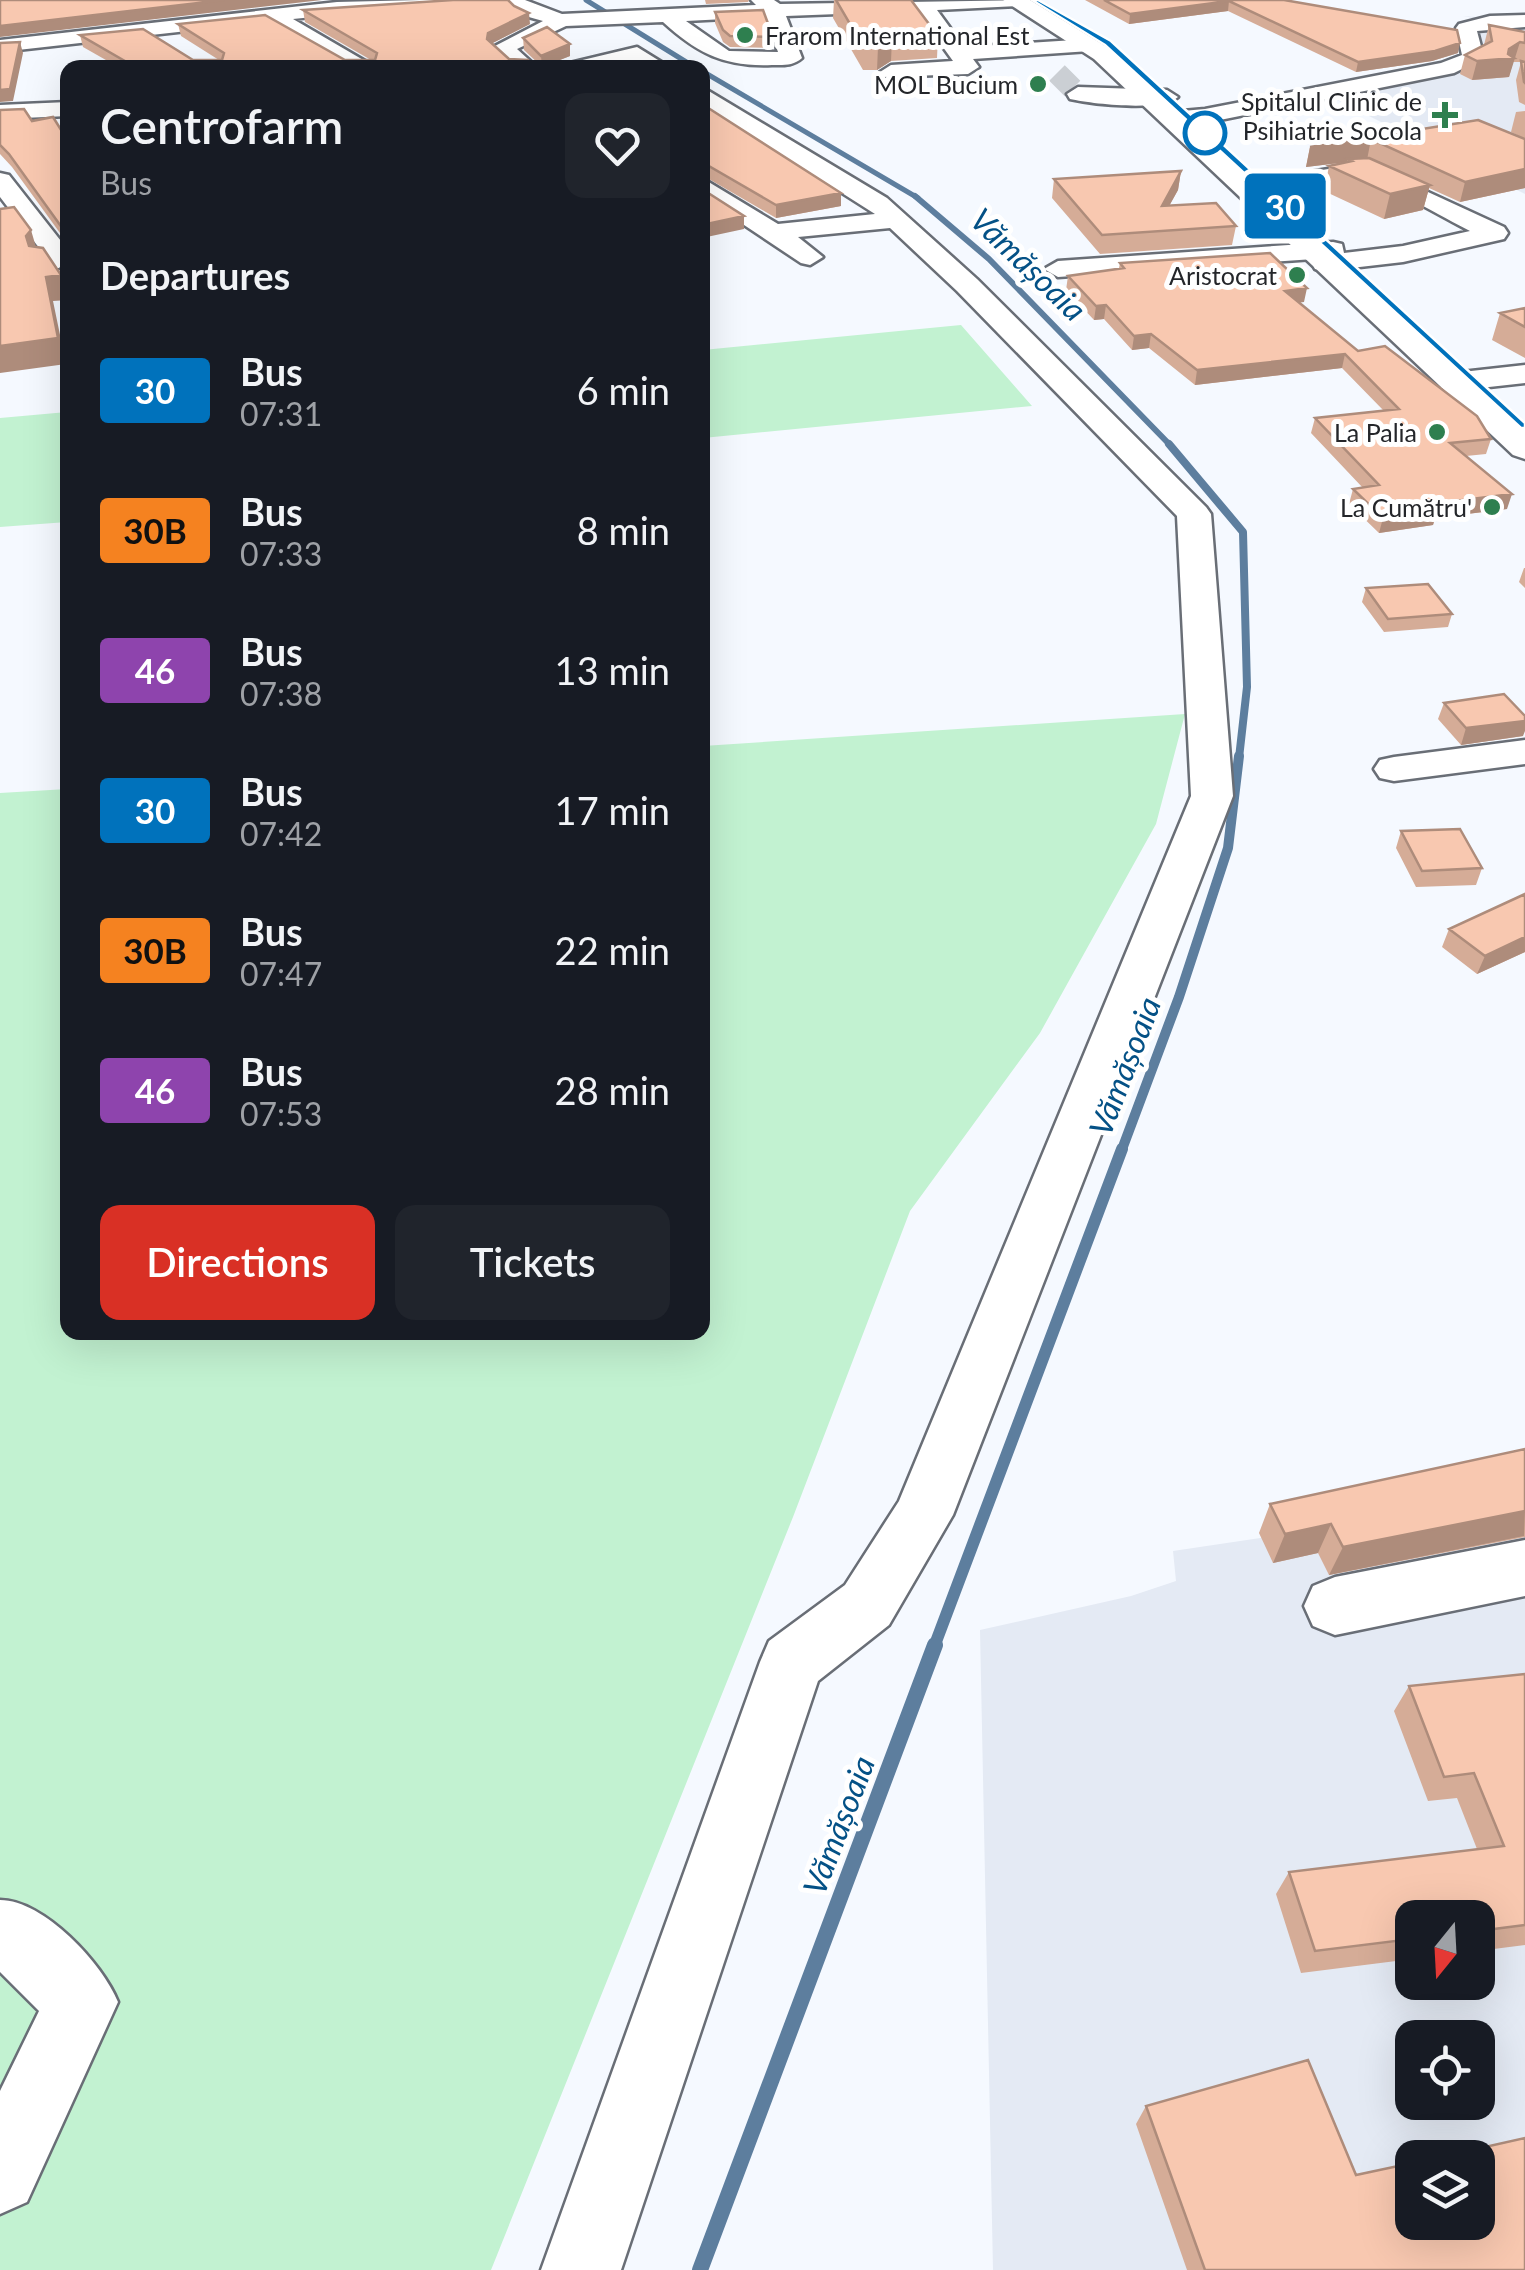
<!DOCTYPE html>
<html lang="en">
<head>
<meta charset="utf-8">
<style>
	:root { --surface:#171b24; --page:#20242c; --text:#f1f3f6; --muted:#9ea1a6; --accent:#d93025 }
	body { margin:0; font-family:Lato,sans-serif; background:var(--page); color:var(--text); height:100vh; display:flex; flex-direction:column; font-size:38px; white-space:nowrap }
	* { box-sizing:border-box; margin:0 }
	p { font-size:32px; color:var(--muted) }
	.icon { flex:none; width:55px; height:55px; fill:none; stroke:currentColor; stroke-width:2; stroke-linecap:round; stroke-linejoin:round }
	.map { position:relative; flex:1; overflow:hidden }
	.details { position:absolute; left:60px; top:60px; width:650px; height:1280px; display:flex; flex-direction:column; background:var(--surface); border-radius:20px; box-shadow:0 10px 40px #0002 }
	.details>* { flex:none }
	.badge { padding:0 20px; border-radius:8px; font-size:35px; line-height:65px }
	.needle { width:65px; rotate:198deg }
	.buttons { position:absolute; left:1395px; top:1900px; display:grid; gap:20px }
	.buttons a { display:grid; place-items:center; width:100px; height:100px; border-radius:20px; background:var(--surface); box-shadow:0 10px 40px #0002; font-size:50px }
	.map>.badge { position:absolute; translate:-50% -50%; box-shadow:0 0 0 5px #fff }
	h2 { padding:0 40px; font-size:38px; line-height:90px }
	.round { display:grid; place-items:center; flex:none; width:105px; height:105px; border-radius:20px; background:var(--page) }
	.summary { display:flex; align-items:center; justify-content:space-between; height:170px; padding:0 40px }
	h1 { font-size:48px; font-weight:600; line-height:75px }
	.cta { display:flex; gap:20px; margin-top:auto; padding:20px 40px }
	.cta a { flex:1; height:115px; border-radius:20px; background:var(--accent); color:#fff; font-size:40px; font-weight:600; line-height:115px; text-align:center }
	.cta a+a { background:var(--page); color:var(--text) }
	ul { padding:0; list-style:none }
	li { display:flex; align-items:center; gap:30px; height:140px; padding:0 40px }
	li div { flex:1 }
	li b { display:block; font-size:38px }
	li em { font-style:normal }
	li .badge { min-width:110px; font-weight:700; text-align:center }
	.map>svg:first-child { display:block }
	.built { fill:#e4eaf4; fill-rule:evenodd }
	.green { fill:#c2f2d1 }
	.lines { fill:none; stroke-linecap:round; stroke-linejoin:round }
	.stream-far5 { stroke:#5d7e9e; stroke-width:5 }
	.stream-far4 { stroke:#5d7e9e; stroke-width:6 }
	.stream-far3 { stroke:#5d7e9e; stroke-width:8 }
	.stream-far2 { stroke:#5d7e9e; stroke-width:10 }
	.stream-far1 { stroke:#5d7e9e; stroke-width:12 }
	.stream { stroke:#5d7e9e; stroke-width:16 }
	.minor-tunnel { stroke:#cbcfd4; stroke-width:22; stroke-dasharray:22 11; stroke-linecap:butt }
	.minor-casing { stroke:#696e76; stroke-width:5 }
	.major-casing { stroke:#696e76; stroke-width:5 }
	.minor { fill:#fff; fill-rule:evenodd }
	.major { fill:#fff; fill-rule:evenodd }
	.wall { fill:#d5ac97 }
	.shaded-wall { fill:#ae8c7b }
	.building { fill:#f8c8b0; stroke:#ae8c7b; stroke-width:2.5 }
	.line { fill:#0072bc; stroke:#fff; stroke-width:2.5 }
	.poi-dot { fill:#2e7f4f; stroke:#fff; stroke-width:4 }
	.stop-dot { fill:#fff; stroke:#0072bc; stroke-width:5 }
	.labels { text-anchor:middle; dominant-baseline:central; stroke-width:10; stroke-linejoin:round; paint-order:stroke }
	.far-poi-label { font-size:25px; fill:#24262a; stroke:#fff; text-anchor:end }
	.water-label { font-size:32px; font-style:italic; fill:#045186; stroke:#fff }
</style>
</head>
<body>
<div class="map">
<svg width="1525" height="2270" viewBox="0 0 1525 2270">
	<rect width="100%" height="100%" fill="#f5f9ff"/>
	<path class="built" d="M1463,16l62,5v173l-192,-96 109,-25 43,-17 -8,-21 6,-8 22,-3z
		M1525,1460v810h-532l-13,-640 151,-34 45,-15 -3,-30 155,-23zM1412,1918h66v64h-66zM1412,2038h66v64h-66zM1412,2158h66v64h-66z"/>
	<path class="green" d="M961,325l71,81 -329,32v-88z
		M67,412v110l-67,5v-109z
		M1185,714l-29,110 -116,209 -130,178 -117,306 -302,753h-491v-1477l67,-4 1,543h634l1,-586z"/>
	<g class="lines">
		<path class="stream-far5" d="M586,0l110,68
			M702,71l216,127"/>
		<path class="stream-far4" d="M915,196l74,63 182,187"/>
		<path class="stream-far3" d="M1169,444l74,88 4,155 -8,71"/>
		<path class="stream-far2" d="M1121,1152l58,-155 49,-149 11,-92"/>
		<path class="stream-far1" d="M934,1647l188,-498"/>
		<path class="stream" d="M700,2270l235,-625"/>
		<path class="minor-tunnel" d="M1057,73l21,21"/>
		<g class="minor-casing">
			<path id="minor" d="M422,0h61l-10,6c-60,7 -120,6 -180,13l84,49h-28l-81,-46 -268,30v-12l337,-38z
				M503,0h22l37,14 194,-9 -5,-5h23l6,4 250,-4 -10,6 -83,4 27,37 126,-8 11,6 -11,6 -117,8 6,8 -11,7 -85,3 -3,-5 11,-7 62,-4 -36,-50 -131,5 16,42c-9,8 -18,7 -30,7 -48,2 -75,-12 -109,-43l-97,4 -49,23 21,19h-25l-22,-20 52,-27 -25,-7zM766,17l12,35 -49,-1 -43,-30z
				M1525,15v12l-48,4 7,27 -30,15 -249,50 -34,3 -12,-7 12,-7 34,-3 236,-46 21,-8 -6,-27 3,-4 31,-8z
				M637,47l34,21h-26l-11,-8 -28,8h-39l3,-5z
				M702,87l185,111 90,81 229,228 5,7 22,282 -280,719 -64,110 -71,56 -197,589h-80l219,-608 9,-21 76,-56 54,-84 292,-705 -14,-280 -220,-225 -67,-63 -92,9 25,20 -13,8 -9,-2 -99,-66v-19l76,46 97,-10 -173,-110z
				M1078,87l89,3 11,7c-16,15 -85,7 -108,2l-3,-5z
				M68,102v14l-68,3v-14z
				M1365,163l139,64 4,6 -4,6 -101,23 -78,9 -10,-2 -3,-6 2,-4 -256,18 -14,-8 14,-8 275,-19 9,2 2,9 59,-7 67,-15c-26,-13 -81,-46 -106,-52 -30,-7 -106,37 -129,11l13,-8z
				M0,173l9,2 59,75v8l-9,10h-20l-3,-6 7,-9 -43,-56z
				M1525,365v18l-72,8 -11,-3 -4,-6 4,-6 11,-3z
				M1525,740v24l-131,17 -14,-3 -6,-9 6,-9 14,-3z
				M1525,1540v56l-190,39 -22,-9 -9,-20 9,-20 22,-9z
				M0,1900c44,0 103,64 118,102l-91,200 -27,12v-123l39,-80 -39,-39z"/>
		</g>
		<g class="major-casing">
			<path id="major" d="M1003,0h27l80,49 415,380v30l-12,-4 -419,-396z"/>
		</g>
		<use href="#minor" class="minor"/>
		<use href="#major" class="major"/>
	</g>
	<path class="wall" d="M705,0h44l-1,2 -42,2z
		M834,0h77l27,36 -1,22 -46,3 -14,9h-14l-30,-52z
		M1085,0h199l174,53 -26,8 -76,11 -128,-61 -99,13z
		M303,10l227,14 -38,19 17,16 21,9h-410l-37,-21 -3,-12 113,25h26l-38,-24 -3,-12 167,36h26l-66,-38z
		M715,12l58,25v11l-43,-1 -7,-5 -8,-19z
		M1489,25l36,7v73l-6,-3 -3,-22 5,-18h-8l-4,15 -37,3 -12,-6 5,-19 19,-10z
		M523,38l47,18 -28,11 -18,-17z
		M702,104l139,89v13l-65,12 -74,-43z
		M0,110l32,11 36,20v103l-56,-77 -12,-13z
		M1525,111v28l-14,-7 5,-20z
		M1478,120l47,19v49l-65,14 -31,-14 -6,22 -39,9 -60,-28 5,-25 18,-4 -41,5 4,-20z
		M1181,171l-3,19 -9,16 67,20 -4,19 -132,9 -48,-56 2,-19z
		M1120,263l184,39h-5l59,49 133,88 -5,15 -20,2 41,53 -72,9 -2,7 -54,8 -30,-29 4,-15 10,-1 -52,-55 4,-15 68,-8 -41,-42 -147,17 -46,-37 -17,2 -28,-31 -10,1 -28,-30 2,-14 51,-8z
		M1525,308v50l-33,-18 8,-27z
		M1524,568h1v20l-6,-6z
		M1366,588l86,26 -4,13 -64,5 -22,-30z
		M1444,703l79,33 -62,9 -23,-26z
		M1401,831l81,37 -6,17 -60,2 -20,-39z
		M1525,894v58l-48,22 -35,-27 7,-18z
		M1525,1449v88l-196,38 -11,-22 -45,10 -14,-30 11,-29z
		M1525,1674v271l-47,6v-33h-66v41l-111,14 -25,-79 13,-22 188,-23 -20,-51 -29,3 -34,-90 15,-25z
		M1146,2106l210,69 169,95h-338l-51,-146z"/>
	<path class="shaded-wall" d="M224,0h98l-322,37v-11z
		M1229,1l-1,10 -99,13 1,-10z
		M529,13l1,11 -41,21 -2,-6 1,-6z
		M892,39l-1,22 -14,9 1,-23z
		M20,42l3,11 -10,48 -13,1v-12z
		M1520,42l-11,35 -37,3 5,-19 32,-12z
		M1460,43l-2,10 -26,8 -76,11 2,-10z
		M570,44v12l-28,11 -1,-11z
		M529,60l1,8h-12v-4z
		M1371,139l-4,21 -19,-1 -1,3 -41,5 4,-20z
		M1525,169v19l-65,14 5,-20z
		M1181,171l-3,19 -20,36 4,-20z
		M1430,185l-7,25 -39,9 6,-25z
		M841,193v13l-65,12v-13z
		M744,216v13l-42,9v-13z
		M31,230l7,24 -2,16 -10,-34z
		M61,275l7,25 -15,1 13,63 -66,9v-27l46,-69z
		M1307,288l-3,14 -22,3 3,-14z
		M1106,305l-2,14 -10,1 2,-14z
		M1151,334l-2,14 -17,2 2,-14z
		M1345,354l-3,14 -147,17 2,-15z
		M1512,494l-5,15 -72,9 -2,7 -54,8 4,-15 48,-14z
		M1525,721v10l-2,5 -62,9 5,-17z
		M1525,937v15l-48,22 8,-18z
		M1525,1511l-1,25 -195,39 14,-28z
		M1331,1524l-13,29 -45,10 12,-29z"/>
	<path class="building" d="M0,0h224l-224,26z
		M453,0h55l6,6 15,7 -41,20 -1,6 22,20 20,1 -11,4 4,4h-385l-57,-33 63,-6 50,31h29l2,-7 -46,-29 87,-9 80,45h30l2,-7 -74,-43z
		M836,0h75l27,36 -46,3 -14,8 -14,1z
		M1104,0h180l173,30 3,13 -25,8 -77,11 -129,-61 -99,13z
		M763,10l10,27 -43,-1 -7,-6 -8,-18z
		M1489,25l36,7v11l-5,-1 -11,7 -1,5 6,4 -37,3 -12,-6 27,-14z
		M547,27l23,17 -29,12 -18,-18z
		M20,42l-10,47 -10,1v-47z
		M1521,61l4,1v21l-1,-1z
		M702,104l139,89 -65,12 -74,-43z
		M24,109l8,12 21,-4 15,24v95l-59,-82 -9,-9v-35z
		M1478,120l47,19v30l-60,13 -94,-43 -61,8z
		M1369,158l61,27 -40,9 -61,-28 23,-5 -4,-2z
		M1181,171l-19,35 54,-3 20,23 -134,9 -48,-56z
		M702,189l42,27 -42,9z
		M14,207l17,23 -5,6 3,10 14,2 18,27 -15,2 12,61 -58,8v-137z
		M1270,253l37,35 -22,3 73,60 27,-5 92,70 14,23 -41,4 62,51 -81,10 7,6 -55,8 -30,-29 26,-4 -64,-67 84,-9 -54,-55 -148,16 -46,-36 -17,2 -28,-31 -10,1 -28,-30 56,-8 -4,-5z
		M1525,308v19l-25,-14z
		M1428,584l24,30 -64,5 -22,-31z
		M1504,694l21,22v5l-59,7 -22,-25z
		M1460,829l22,39 -60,3 -21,-40z
		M1525,894v43l-40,19 -36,-27z
		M1525,1449v62l-182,36 -12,-23 -46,10 -15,-30z
		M1525,1674v251l-47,6v-13h-66v21l-97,12 -26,-79 215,-26 -30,-73 -30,4 -35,-91z
		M1308,2060l48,115 56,-12v59h66v-64h-42l89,-20v132h-320l-59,-164z"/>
	<path class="line" d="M1032,0h6l73,41 414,382v5h-4l-416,-383z"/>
	<g class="poi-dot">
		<circle cx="745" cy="35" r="10"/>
		<circle cx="1038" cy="84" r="10"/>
		<path d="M1440 100h10v10h10v10h-10v10h-10v-10h-10v-10h10z"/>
		<circle cx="1297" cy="275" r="10"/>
		<circle cx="1437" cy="432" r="10"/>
		<circle cx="1492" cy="507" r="10"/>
	</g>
	<circle class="stop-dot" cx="1205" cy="133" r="20"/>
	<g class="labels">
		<g class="far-poi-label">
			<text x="765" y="35" text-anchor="start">Frarom International Est</text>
			<text x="1018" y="84">MOL Bucium</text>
			<text x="1422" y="101">Spitalul Clinic de<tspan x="1422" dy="29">Psihiatrie Socola</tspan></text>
			<text x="1277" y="275">Aristocrat</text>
			<text x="1417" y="432">La Palia</text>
			<text x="1472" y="507">La Cumătru'</text>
		</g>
		<g class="water-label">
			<text transform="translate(1029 264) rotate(44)">Vămășoaia</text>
			<text transform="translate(1124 1066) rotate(-69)">Vămășoaia</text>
			<text transform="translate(838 1825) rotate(-69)">Vămășoaia</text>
		</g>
	</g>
</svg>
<div class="buttons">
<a><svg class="needle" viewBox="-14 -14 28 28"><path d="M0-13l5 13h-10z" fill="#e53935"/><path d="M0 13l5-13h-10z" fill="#9ea1a6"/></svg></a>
<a><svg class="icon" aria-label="locate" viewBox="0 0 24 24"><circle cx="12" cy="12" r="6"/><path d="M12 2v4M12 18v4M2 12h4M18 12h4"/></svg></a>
<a><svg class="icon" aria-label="layers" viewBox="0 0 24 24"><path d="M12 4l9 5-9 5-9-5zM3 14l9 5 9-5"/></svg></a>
</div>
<b class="badge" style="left:1285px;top:206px;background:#0072bc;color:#fff">30</b>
<section class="details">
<div class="summary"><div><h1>Centrofarm</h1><p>Bus</p></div><a class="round"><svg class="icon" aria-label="heart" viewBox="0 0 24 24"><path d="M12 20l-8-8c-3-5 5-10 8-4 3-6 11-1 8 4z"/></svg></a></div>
<h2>Departures</h2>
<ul>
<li><span class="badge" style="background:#0072bc;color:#fff">30</span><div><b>Bus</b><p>07:31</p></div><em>6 min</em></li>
<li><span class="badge" style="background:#f58220;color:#111">30B</span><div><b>Bus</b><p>07:33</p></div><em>8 min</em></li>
<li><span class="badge" style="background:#8e44ad;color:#fff">46</span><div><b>Bus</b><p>07:38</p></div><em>13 min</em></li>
<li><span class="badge" style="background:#0072bc;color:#fff">30</span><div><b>Bus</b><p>07:42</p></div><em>17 min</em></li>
<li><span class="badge" style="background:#f58220;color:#111">30B</span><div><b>Bus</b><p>07:47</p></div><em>22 min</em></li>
<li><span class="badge" style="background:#8e44ad;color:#fff">46</span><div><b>Bus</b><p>07:53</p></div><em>28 min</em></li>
</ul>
<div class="cta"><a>Directions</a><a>Tickets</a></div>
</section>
</div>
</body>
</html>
